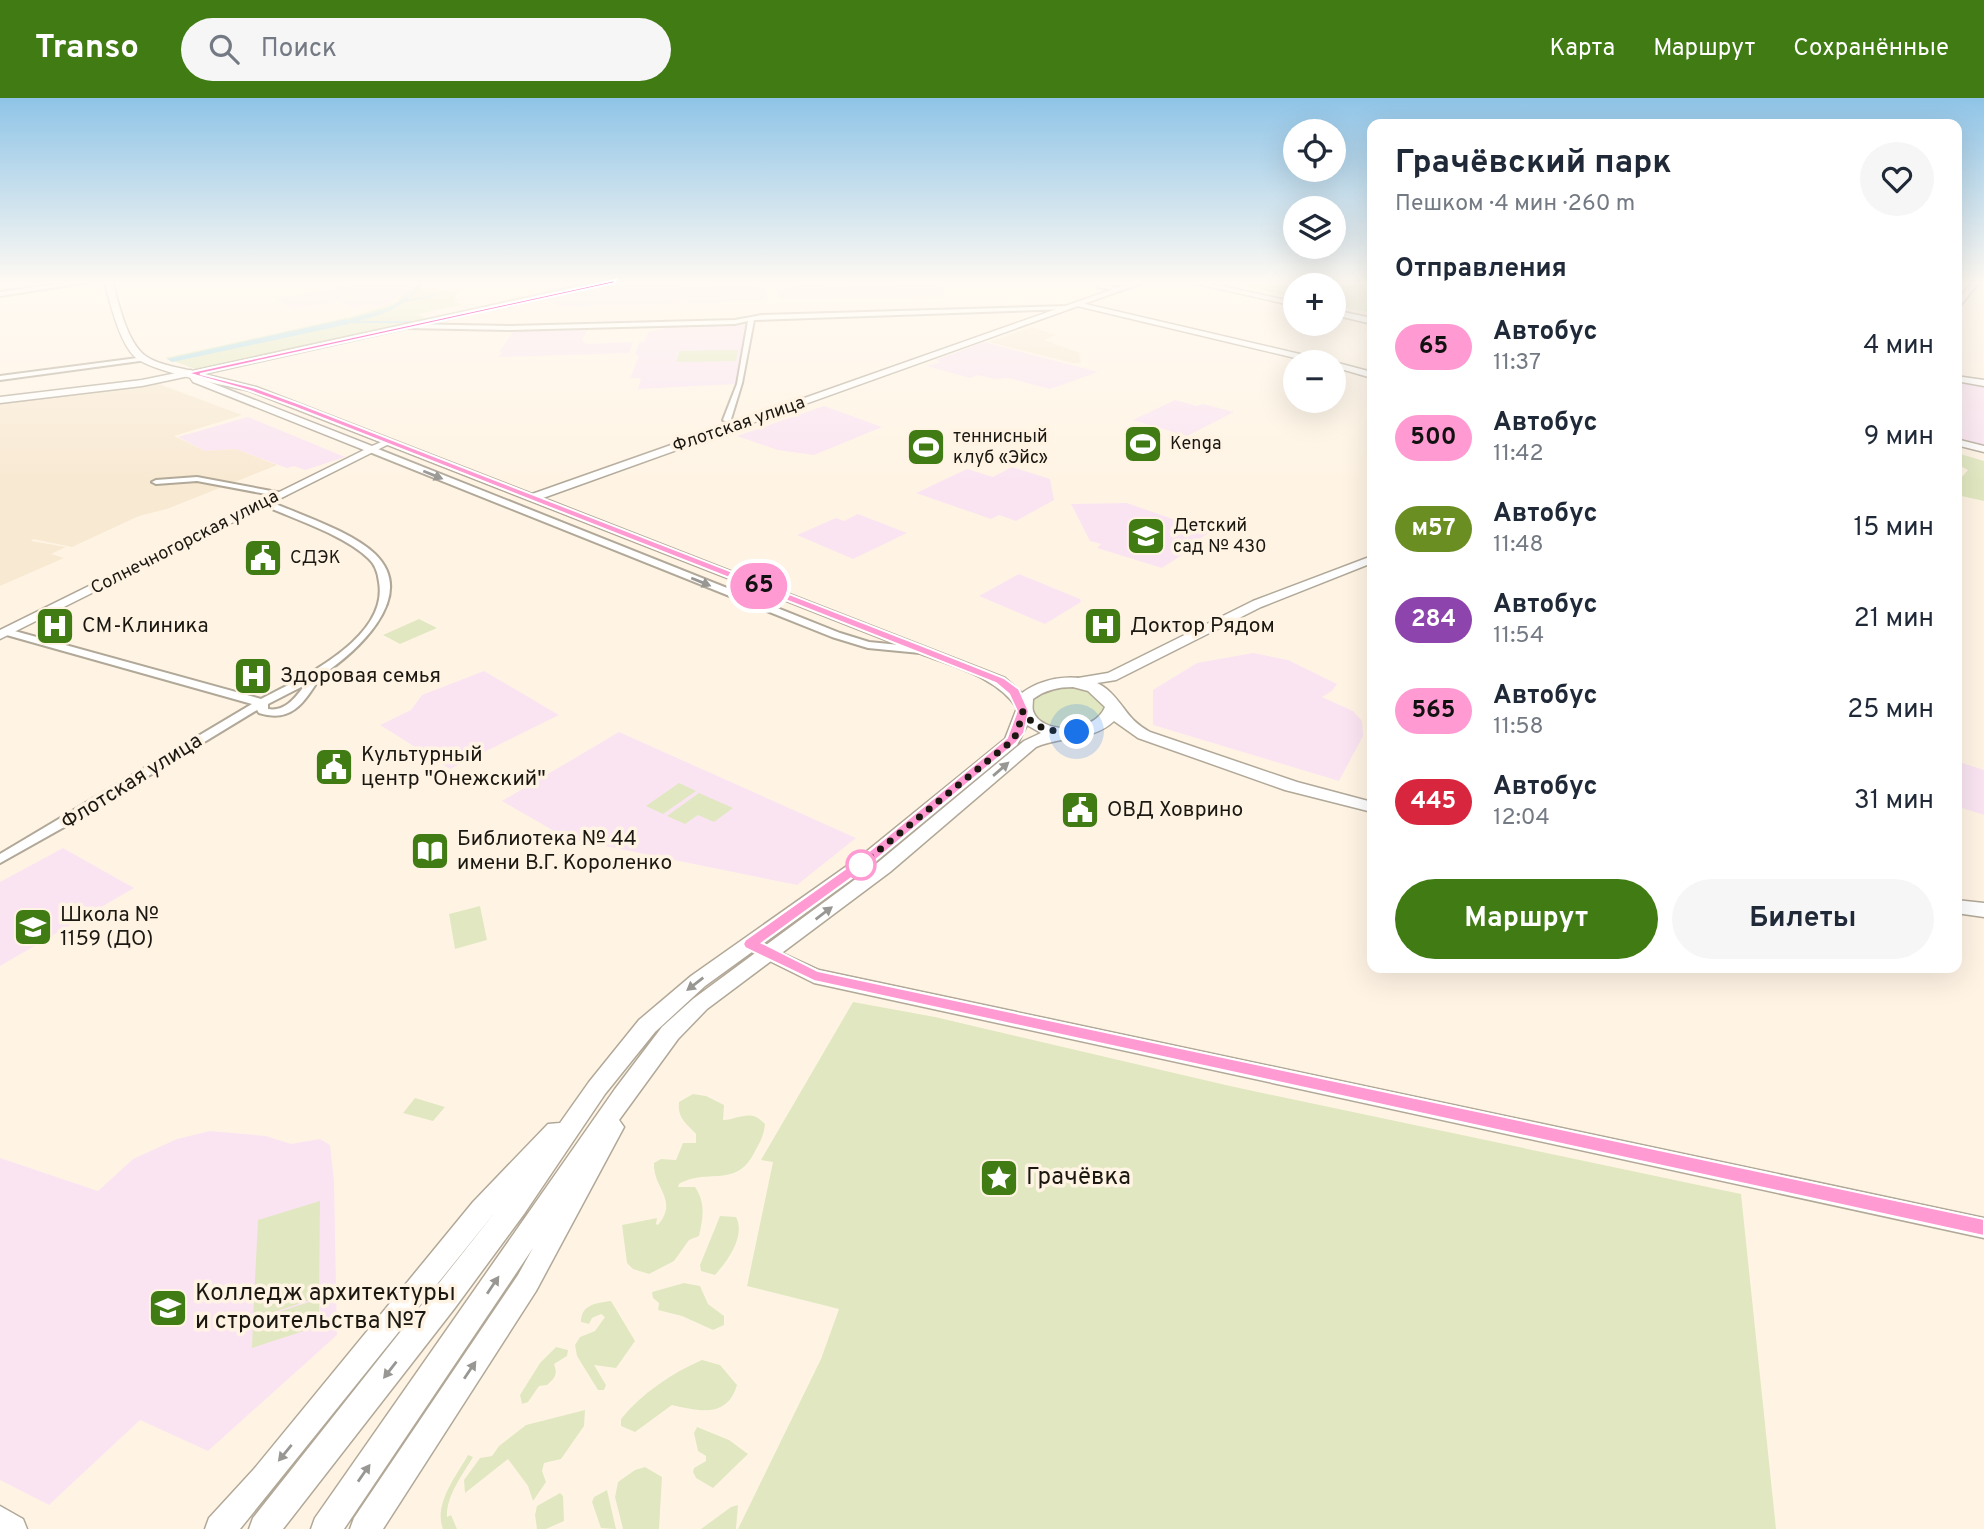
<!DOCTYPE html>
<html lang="ru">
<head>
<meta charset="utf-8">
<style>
	:root { --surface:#fff; --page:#f6f6f7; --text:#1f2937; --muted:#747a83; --accent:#407b13 }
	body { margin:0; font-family:Overpass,sans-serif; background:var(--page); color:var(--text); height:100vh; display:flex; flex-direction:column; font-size:26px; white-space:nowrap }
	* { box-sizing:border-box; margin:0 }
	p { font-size:23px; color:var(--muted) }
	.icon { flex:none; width:38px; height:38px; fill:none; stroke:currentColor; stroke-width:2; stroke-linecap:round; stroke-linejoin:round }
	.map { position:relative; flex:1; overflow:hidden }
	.side { position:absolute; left:1367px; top:21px; width:595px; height:854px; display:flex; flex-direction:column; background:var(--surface); border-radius:14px; box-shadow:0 7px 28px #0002 }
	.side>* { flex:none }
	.badge { padding:0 14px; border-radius:23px; font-size:24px; line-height:46px }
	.buttons { position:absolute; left:1283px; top:21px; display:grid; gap:14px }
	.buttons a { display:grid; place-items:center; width:63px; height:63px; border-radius:50%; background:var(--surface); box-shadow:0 7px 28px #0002; font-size:35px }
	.you { position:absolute; width:35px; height:35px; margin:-18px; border:5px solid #fff; border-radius:50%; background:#1a73e8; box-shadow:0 0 0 10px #1a73e833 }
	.map>.badge { position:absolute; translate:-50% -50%; box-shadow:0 0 0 4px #fff }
	h2 { padding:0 28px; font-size:26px; line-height:63px }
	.round { display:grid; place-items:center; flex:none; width:74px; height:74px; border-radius:37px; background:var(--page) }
	.head { display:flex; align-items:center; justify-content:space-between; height:119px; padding:0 28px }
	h1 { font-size:33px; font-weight:700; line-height:52px }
	.button { display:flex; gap:14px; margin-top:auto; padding:14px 28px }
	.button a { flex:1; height:80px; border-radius:42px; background:var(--accent); color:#fff; font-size:28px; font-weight:700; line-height:80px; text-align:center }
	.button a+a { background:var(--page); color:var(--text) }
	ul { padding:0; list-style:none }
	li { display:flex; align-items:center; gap:21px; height:91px; padding:0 28px }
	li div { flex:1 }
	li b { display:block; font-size:26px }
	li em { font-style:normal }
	li .badge { min-width:77px; font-weight:700; text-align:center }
	header { display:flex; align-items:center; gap:42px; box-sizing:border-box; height:98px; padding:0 35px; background:var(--accent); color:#fff }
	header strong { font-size:33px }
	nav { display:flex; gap:38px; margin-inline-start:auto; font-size:24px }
	.search { width:490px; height:63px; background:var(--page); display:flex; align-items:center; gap:18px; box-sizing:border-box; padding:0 24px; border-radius:38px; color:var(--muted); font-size:26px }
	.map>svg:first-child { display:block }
	.commercial { fill:#fae4f2 }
	.built { fill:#f8e9d2 }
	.green { fill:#e1e8c1 }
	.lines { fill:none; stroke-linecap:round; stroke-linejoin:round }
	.stream { stroke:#aadbe6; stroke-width:2 }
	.canal { fill:#aadbe6; fill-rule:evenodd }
	.river { fill:#aadbe6; fill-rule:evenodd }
	.minor-casing { stroke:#b1a898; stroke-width:4 }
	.tertiary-casing { stroke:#b1a898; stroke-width:3 }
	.secondary-casing { stroke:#b1a898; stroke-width:3 }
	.minor { fill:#fff; fill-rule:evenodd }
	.tertiary { fill:#fff; fill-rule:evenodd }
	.secondary { fill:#fff; fill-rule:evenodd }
	.oneway { fill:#989794 }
	.line { fill:#ff9ad2; stroke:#fff; stroke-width:2 }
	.walk { stroke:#1b1812; stroke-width:7; stroke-dasharray:0 12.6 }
	.stop-dot { fill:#fff; stroke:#ff9ad2; stroke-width:3.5 }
	.labels { text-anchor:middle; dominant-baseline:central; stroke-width:7; stroke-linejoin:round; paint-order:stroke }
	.far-street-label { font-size:18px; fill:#1b1812; stroke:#fff4e4 }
	.far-poi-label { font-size:18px; fill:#1b1812; stroke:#fff4e4; text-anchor:start }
	.poi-label { font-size:21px; fill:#1b1812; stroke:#fff4e4; text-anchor:start }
	.street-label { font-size:21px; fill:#1b1812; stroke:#fff4e4 }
	.near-poi-label { font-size:24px; fill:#1b1812; stroke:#fff4e4; text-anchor:start }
</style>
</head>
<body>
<header>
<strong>Transo</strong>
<div class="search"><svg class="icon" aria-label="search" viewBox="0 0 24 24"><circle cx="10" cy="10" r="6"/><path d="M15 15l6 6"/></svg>Поиск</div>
<nav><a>Карта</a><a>Маршрут</a><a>Сохранённые</a></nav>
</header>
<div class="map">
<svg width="1984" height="1431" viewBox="0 0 1984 1431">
	<rect width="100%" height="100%" fill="#fff4e4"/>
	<path class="commercial" d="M369,183h48l-5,5 4,6 -16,4 -13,9 -11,2 -6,-3 -17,4 -12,-6 3,-2 -51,10 -17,-11 49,-9 12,6 -9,-8z
		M630,183h56l-2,6 72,-1 11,4 -2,11 -204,6 -16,-8z
		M922,183l22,5 -1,11 -164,2 2,-10 23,-5 80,2z
		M747,227l-12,59 -97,5 3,-11h-11l9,-22 -4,-2 4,-12 6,-1 3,-9 24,-6z
		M589,229l-7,13 4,4 47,-2 -4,11 -131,4 4,-4 -3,-1 16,-23z
		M984,244l114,30 -48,17 -41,-11 -15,1 -16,-4 -8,3 -43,-12 13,-4 -4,-2z
		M1957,282l27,5v62l-27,-7z
		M1175,302l22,6 6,-2 31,8 -47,24 -54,-16z
		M824,308l58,21 -68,28 -36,-5 -41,-14z
		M248,319l97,40 -40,13 -11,-4 -7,2 -51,-19 -31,2 -27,-14z
		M1012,369l38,12 4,21 -38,21 -17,-6 -8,4 -75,-26 51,-24 26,8z
		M1127,405l83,29 -15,10 4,2 -37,24 -65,-20 4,-4 -11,-3 -19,-37z
		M858,416l49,19 -54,26 -56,-24 39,-17 8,3z
		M1019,476l61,25 1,3 -36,22 -66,-28z
		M1253,555l35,7 49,24 -5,7 -10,6 31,14 9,10 1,15 -24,45 -186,-56v-35l44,-27z
		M484,573l75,44 -109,54 -70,-44 31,-15 11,-15z
		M619,634l237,106 -59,47 -231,-47 -64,-37z
		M1956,663l28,9v45l-25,-8 -2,5z
		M63,750l71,40 -134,78v-84z
		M210,1033l56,5 25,8 29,-5 10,6 4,36 3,154 -129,116 -68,-31 -91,85 -49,-25v-322l98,33 35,-32 44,-20z"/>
	<path class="built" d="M1031,229l25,8 -12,5 37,13 -2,1 2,9h-9l-83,-21z
		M159,286l83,31 -68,21 31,15 31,-2 41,16 -110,44 -28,7 -67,31 -39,-8 -2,2 35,6 -15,7 13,4 -64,28v-182z"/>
	<path class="green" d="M1219,183c52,0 102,5 153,3v29l-38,-8v-20h-39v12z
		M422,190l37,4 -5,6 5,2 -5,1 7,4 -44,9 12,6 -223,47 -11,2 -30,-11 189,-42 40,-13 16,-14z
		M738,252l-2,11 -60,1 4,-11z
		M1957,355l27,8v40l-27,-6v-17h4l7,-8 -11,-6z
		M419,521l18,9 -37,16 -17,-9z
		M1063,589c16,0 37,4 42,22 -14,25 -50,24 -71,8l-3,-17 12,-9z
		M679,685l17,8 -33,23 -17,-8z
		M699,695l34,15 -19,14 -16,-7 -13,9 -18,-8z
		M480,808l7,34 -32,9 -6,-35z
		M853,904l82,15 295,69 511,108 35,335h-1038l83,-170 18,-50 -92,-23 26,-124 -12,-2z
		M693,996l13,2 18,9 -1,15c16,-1 28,-12 42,4 -1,12 -6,20 -12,31 -18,33 -47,13 -74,29l-1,3h17c11,16 8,31 4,49l-10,4 -15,21 -25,13 -16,-5 -6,-6 -5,-38 35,-7 -1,6 2,1c21,-26 -5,-36 -4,-62l7,-4 15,1 7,-17h13v-9c-10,-11 -19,-16 -17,-32z
		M415,1000l30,9 -12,14 -30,-8z
		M320,1103l-1,96 -66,22 5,-99z
		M720,1118l16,1c10,19 -9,45 -21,58l-14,-4 -1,-6z
		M684,1185l16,3 8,18 16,12v9l-11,5 -31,-14 -24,-6 1,-7 -6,-5 -1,-6z
		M319,1201v27l-67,22 1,-28z
		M611,1203l24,40 -19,27 -22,-3 12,20 -2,5h-6l-21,-34 -2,-11 5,-8 15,-6 10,-14 -4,-3 -9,4 -3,6 -8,-2c0,-18 16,-19 30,-21z
		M556,1249l12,3 -1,6 -13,8c4,11 1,14 -7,21l-8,1 -11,16 -6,2 -2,-9 20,-32z
		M702,1262l18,5 17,20c-10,34 -39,26 -65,20l-37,27 -14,-6v-7c21,-26 51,-46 81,-59z
		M585,1312l-1,16 -23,33 -17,4 -2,8 4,11 -13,19 -5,-15 -20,-27 -43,34 -1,-13 16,-22 12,-2 7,-10 27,-21z
		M697,1329l32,13 19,14 -35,34 -17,-10 -3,-6 1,-4 12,-7v-5l-8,-5 -4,-18z
		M468,1357l5,2c-10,17 -27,39 -26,60l4,-2 6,14h-14c-10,-25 14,-54 25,-74z
		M645,1369l17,10 -3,52h-36l-8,-32 3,-15 17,-12z
		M607,1392l9,39 -15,-1 -9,-26 2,-5z
		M560,1395l3,3 1,25 -18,8h-9l-2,-14 2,-9z
		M738,1407l-2,24h-35l30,-22z"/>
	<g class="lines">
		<path class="stream" d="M406,203l30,-6
			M346,224h68"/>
		<path class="canal" d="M420,183h5c-21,29 -46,35 -79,43l-3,-2c33,-14 53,-8 77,-41z"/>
		<path class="river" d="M346,221l3,5 -177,38 -5,-3z"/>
		<g class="minor-casing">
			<path id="minor" d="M79,183h16l-95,15v-4z
				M1099,183h6l-1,4 20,4 -3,2 -22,-4z
				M1067,208l2,3 -315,11 -12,63 -11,36 9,7 -4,2 -13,-8 14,-36 11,-63 -13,3 -225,6 -104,-2 -3,-2 3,-2 104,2 225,-6 27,-5z
				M145,259l2,1v2l-147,20v-4z
				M367,349h6l467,186 29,9 51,5 5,3 -5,3 -52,-5 -36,-11 -465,-186z
				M197,379l85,16 4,2 -4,2 -85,-16 -41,3 -4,-2 4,-2z
				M263,403h6c31,14 82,30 106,53 45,44 -22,101 -57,124l1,1c-16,25 -28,44 -60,34l-2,-3 -191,116 -66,37v-9l252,-150 -249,-70v-4h8l250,69c39,-20 128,-61 118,-117 -1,-9 -4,-18 -11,-24 -24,-23 -74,-39 -105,-53zM305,587c-10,13 -20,27 -37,24v-5z"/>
		</g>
		<g class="tertiary-casing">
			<path id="tertiary" d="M1973,183h7l-24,30v-8z
				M1077,204l244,57 4,3h-13l-235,-56z
				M1334,264l38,10v6l-38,-11z
				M191,272l8,8 173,68 16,-7 5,3 -393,197v-9l364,-180 -171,-68 -4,-6 -47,10 -142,17v-6l142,-17z
				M1956,278l28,4v6l-28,-5z
				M1372,458v7l-111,44 -145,73 -44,7 -7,-4 7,-4 36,-6 145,-72z
				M760,845l59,27 1165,248v20l-1170,-255 -60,-30 -3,-4 3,-4z
				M0,1408l23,13 4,10h-27z"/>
		</g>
		<g class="secondary-casing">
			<path id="secondary" d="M104,183h8c7,22 13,54 29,71 11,12 36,15 51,19l410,-90h16l-414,93 52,13 276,107 604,-213h12l-605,217 462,180 17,15c24,-18 67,-23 89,0 15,15 17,27 39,39l147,50 75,20v10l-87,-22 -147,-52 -24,-17c-21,20 -52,15 -78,26l-146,125 -183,137 -29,30 -59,81 5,7 -88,164 -153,238h-33l4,-11 164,-243 15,-27 -189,281h-33l4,-11 300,-429 47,-62 31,-28 183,-135 148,-123 17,-8 -14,-8 -10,20 -144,119 -168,122 -50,46 -50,62 -81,120 -70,95 -171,220h-34l4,-11 243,-307 -256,318h-35l4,-11 45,-49 219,-267 75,-78 12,-1 29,-41 50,-62 52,-44 170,-120 144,-117 12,-31c-21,-32 -64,-41 -98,-55l-669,-262c-25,-6 -99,-19 -115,-34 -16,-15 -25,-55 -31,-76zM1073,589l15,4 17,16c-11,27 -64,28 -72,4 -1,-4 0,-8 0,-12 12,-9 25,-12 40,-12z
				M1184,183h16l95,21v4z
				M1334,212l38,8v6l-38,-9z
				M1956,341l28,7v6l-28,-7z
				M1956,802l28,3v14l-28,-4z"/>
		</g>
		<use href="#minor" class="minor"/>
		<use href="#tertiary" class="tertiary"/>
		<use href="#secondary" class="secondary"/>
	</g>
	<defs><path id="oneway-solid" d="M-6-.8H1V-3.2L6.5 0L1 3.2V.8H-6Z" transform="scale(1.75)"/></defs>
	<g class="oneway">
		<use href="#oneway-solid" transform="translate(433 377) rotate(22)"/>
		<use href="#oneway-solid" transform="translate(701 484) rotate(22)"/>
		<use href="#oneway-solid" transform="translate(1001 671) rotate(-41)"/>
		<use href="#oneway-solid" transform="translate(824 815) rotate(-37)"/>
		<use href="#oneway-solid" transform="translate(695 886) rotate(142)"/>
		<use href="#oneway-solid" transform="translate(493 1187) rotate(-56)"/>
		<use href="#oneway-solid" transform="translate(390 1272) rotate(128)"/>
		<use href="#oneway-solid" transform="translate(470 1272) rotate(-56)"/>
		<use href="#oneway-solid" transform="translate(285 1355) rotate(129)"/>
		<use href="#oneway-solid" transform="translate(364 1375) rotate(-55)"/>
	</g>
	<linearGradient id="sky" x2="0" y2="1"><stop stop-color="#8fc4e7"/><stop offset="0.48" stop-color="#fffaf3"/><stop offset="1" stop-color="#fffaf3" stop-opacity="0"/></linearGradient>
	<rect width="1984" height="384" fill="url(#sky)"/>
	<path class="line" d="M616,182l-2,3 -414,91 56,14 44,16 628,244 76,30 15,11 10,22 -5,22 -8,10 -144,120 -110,80 56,28 1166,248v17l-1170,-255 -69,-33 -2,-4 2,-4 117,-83 145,-119 10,-27 -8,-17 -13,-11 -76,-30 -626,-246 -44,-16 -63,-18z"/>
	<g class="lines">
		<path class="walk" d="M861,767l151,-124 5,-8 6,-22c11,19 34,22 54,21"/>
	</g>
	<defs>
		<g id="stadium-square" transform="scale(2.0125)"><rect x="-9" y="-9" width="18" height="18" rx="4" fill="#407b13" stroke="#fff4e4"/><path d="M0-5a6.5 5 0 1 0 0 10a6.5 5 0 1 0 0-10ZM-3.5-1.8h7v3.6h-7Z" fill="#fff"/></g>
		<g id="school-square" transform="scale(2.0125)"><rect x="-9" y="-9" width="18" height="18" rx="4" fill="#407b13" stroke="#fff4e4"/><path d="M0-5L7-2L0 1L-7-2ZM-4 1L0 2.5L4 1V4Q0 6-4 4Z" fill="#fff"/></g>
		<g id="civic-square" transform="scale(2.0125)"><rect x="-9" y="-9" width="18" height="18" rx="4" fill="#407b13" stroke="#fff4e4"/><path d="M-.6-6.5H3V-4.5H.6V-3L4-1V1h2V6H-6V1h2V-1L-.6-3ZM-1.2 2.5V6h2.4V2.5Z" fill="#fff"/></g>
		<g id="hospital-square" transform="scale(2.0125)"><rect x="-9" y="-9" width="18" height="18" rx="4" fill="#407b13" stroke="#fff4e4"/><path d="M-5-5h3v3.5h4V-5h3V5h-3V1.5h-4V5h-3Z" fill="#fff"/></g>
		<g id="library-square" transform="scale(2.0125)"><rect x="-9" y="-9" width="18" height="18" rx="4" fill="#407b13" stroke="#fff4e4"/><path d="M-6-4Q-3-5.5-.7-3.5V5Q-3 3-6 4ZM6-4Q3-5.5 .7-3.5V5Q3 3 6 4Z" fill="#fff"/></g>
		<g id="sight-square" transform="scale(2.0125)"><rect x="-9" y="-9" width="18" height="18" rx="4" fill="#407b13" stroke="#fff4e4"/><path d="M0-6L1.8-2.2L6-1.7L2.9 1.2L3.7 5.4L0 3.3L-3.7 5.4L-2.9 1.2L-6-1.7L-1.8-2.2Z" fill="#fff"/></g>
		<g id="university-square" transform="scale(2.0125)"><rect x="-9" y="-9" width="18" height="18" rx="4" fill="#407b13" stroke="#fff4e4"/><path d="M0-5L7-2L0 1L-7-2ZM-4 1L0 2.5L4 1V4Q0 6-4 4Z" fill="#fff"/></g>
	</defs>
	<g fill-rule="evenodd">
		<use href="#stadium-square" x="1143" y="346"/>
		<use href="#stadium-square" x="926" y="349"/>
		<use href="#school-square" x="1146" y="438"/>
		<use href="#civic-square" x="263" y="460"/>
		<use href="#hospital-square" x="55" y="528"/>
		<use href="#hospital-square" x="1103" y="528"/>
		<use href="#hospital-square" x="253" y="578"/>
		<use href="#civic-square" x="334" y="669"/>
		<use href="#civic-square" x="1080" y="712"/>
		<use href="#library-square" x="430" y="753"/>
		<use href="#school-square" x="33" y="829"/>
		<use href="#sight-square" x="999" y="1080"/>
		<use href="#university-square" x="168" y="1210"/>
	</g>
	<circle class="stop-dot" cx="861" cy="767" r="14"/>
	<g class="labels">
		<g class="far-street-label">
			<text transform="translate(739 327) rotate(-19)">Флотская улица</text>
			<text transform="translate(185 445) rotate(-27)">Солнечногорская улица</text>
		</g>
		<g class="far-poi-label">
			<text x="953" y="339">теннисный<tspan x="953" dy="21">клуб «Эйс»</tspan></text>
			<text x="1170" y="346">Kenga</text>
			<text x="1173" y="428">Детский<tspan x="1173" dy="21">сад № 430</tspan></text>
			<text x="290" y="460">СДЭК</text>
		</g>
		<g class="poi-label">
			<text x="82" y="528">СМ-Клиника</text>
			<text x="1130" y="528">Доктор Рядом</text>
			<text x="280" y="578">Здоровая семья</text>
			<text x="361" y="657">Культурный<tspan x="361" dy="24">центр "Онежский"</tspan></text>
			<text x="1107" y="712">ОВД Ховрино</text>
			<text x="457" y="741">Библиотека № 44<tspan x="457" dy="24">имени В.Г. Короленко</tspan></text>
			<text x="60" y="817">Школа №<tspan x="60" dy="24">1159 (ДО)</tspan></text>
		</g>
		<g class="street-label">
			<text transform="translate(132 684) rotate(-32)">Флотская улица</text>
		</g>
		<g class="near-poi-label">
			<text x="1026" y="1080">Грачёвка</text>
			<text x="195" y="1196">Колледж архитектуры<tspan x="195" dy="28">и строительства №7</tspan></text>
		</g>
	</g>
</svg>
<div class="buttons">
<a><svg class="icon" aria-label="locate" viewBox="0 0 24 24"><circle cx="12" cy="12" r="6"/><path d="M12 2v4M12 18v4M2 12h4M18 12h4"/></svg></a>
<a><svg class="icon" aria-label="layers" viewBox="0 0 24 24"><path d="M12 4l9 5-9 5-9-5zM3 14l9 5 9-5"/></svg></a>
<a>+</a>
<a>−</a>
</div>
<div class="you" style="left:1077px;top:634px"></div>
<b class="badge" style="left:759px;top:488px;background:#ff9ad2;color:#111">65</b>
<section class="side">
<div class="head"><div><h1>Грачёвский парк</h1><p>Пешком · 4 мин · 260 m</p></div><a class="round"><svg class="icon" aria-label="heart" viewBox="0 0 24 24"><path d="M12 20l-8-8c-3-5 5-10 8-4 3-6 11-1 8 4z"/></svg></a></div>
<h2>Отправления</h2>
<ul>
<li><span class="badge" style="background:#ff9ad2;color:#111">65</span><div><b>Автобус</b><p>11:37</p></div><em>4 мин</em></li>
<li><span class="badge" style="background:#ff9ad2;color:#111">500</span><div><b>Автобус</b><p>11:42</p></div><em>9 мин</em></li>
<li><span class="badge" style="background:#6b8e23;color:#fff">м57</span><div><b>Автобус</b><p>11:48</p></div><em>15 мин</em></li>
<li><span class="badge" style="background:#8e44ad;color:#fff">284</span><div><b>Автобус</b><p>11:54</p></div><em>21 мин</em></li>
<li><span class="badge" style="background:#ff9ad2;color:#111">565</span><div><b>Автобус</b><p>11:58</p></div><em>25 мин</em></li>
<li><span class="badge" style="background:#d7263d;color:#fff">445</span><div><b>Автобус</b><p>12:04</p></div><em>31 мин</em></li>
</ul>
<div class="button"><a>Маршрут</a><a>Билеты</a></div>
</section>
</div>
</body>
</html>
